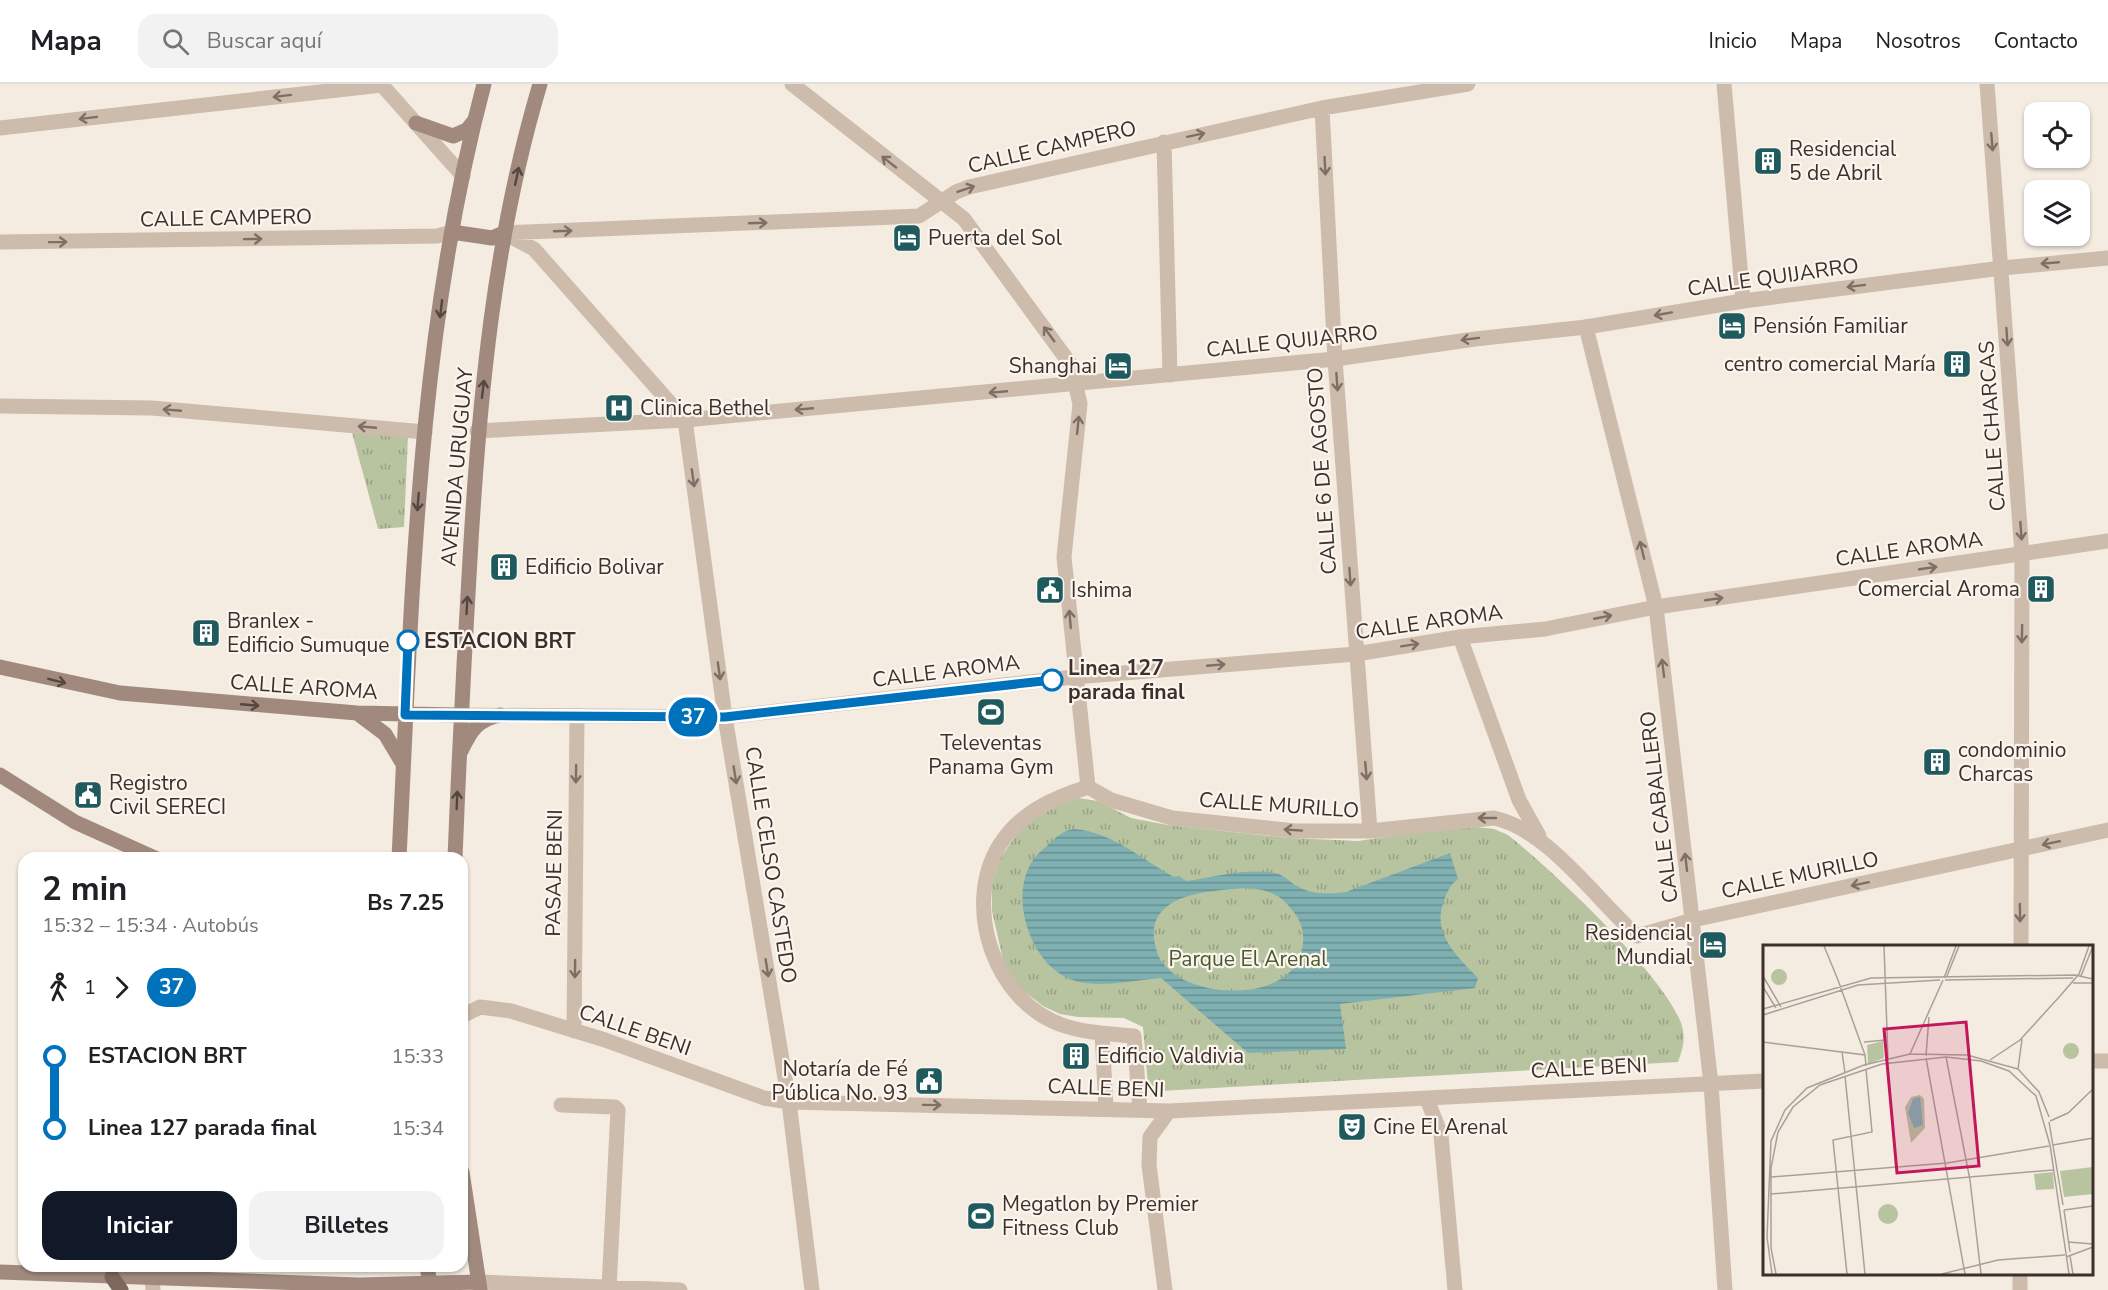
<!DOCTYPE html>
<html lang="es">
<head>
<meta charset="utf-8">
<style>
	:root { --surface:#fff; --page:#f2f2f2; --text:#202124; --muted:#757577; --line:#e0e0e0; --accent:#111827 }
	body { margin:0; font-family:"Nunito Sans",sans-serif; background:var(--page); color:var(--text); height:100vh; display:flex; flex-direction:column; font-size:22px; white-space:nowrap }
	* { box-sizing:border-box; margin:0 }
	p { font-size:20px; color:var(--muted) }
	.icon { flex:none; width:33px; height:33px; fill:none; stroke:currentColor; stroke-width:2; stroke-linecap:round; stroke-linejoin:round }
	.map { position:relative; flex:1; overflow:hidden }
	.details { position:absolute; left:18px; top:768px; width:450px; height:420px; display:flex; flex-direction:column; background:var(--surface); border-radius:18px; box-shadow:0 2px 4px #0004 }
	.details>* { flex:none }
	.badge { padding:0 12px; border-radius:20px; font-size:21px; line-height:39px }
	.fabs { position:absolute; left:2024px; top:18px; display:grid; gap:12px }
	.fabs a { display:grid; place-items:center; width:66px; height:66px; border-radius:12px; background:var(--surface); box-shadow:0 2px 4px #0004; font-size:30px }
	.map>.badge { position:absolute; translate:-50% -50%; box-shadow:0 0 0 3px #fff }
	.legs { display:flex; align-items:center; gap:9px; height:66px; padding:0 24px; font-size:20px }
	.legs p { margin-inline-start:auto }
	.overview { display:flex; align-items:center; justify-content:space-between; height:102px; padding:0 24px }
	h1 { font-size:33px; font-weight:700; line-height:45px }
	.button { display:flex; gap:12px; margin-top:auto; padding:12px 24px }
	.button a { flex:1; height:69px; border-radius:18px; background:var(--accent); color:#fff; font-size:24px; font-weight:700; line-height:69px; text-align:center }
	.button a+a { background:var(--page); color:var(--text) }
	ul { padding:0 24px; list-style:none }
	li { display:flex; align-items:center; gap:21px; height:72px; font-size:22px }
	li i { display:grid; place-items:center; width:9px; height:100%; margin:0 8px; background:currentColor }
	li i::after { content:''; width:15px; height:15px; margin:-8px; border:4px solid; border-radius:50%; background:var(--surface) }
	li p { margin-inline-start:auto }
	li:first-child i { background:linear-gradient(#0000 50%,currentColor 0) }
	li:last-child i { background:linear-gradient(currentColor 50%,#0000 0) }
	header { display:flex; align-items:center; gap:36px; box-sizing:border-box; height:84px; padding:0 30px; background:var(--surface); border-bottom:2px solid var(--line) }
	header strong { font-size:28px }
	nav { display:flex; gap:33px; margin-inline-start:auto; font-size:21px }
	.search { width:420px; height:54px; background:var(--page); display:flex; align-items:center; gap:15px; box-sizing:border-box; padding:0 21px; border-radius:18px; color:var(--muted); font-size:22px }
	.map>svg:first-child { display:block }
	.park { fill:url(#park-tufts) }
	.water { fill:url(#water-rules); fill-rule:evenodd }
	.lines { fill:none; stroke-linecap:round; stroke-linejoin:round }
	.minor { stroke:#cdbbac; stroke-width:15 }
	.tertiary { stroke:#cdbbac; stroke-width:15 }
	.secondary { stroke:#a18a7d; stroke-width:15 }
	.primary { stroke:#7d675c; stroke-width:15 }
	.oneway { stroke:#7d6f65 }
	.oneway2 { stroke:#544640 }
	.line-1-casing { stroke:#fff; stroke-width:14 }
	.line-1 { stroke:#0072bc; stroke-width:9 }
	.stop-1-dot { fill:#fff; stroke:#0072bc; stroke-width:3 }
	.labels { text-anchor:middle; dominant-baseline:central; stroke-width:4.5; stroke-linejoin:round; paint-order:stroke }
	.street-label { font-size:21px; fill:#3b302b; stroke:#fbf5ee }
	.poi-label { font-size:21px; fill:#3b302b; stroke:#fbf5ee; text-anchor:start }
	.stop-label { font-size:21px; font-weight:bold; fill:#3b302b; stroke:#fbf5ee; text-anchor:start }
	.park-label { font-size:21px; fill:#4a5a2e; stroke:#fbf5ee }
	.inset-road { fill:none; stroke:#aaa098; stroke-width:1.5 }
	.view { fill:#c2185b; fill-opacity:0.15; stroke:#c2185b; stroke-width:3 }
	.inset-edge { fill:none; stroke:#3b302b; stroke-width:3 }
</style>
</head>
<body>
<header>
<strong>Mapa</strong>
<div class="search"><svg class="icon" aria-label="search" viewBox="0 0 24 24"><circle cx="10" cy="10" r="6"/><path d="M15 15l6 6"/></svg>Buscar aquí</div>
<nav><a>Inicio</a><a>Mapa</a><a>Nosotros</a><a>Contacto</a></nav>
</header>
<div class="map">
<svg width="2108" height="1206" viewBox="0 0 2108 1206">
	<defs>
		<pattern id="park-tufts" width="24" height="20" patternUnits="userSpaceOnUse" patternTransform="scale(1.5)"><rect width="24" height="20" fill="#b8c4a0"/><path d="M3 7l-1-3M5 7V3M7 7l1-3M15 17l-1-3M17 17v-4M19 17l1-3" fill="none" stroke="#97a083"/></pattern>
		<pattern id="water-rules" width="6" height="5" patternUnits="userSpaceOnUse" patternTransform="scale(1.5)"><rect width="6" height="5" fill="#7fb0b2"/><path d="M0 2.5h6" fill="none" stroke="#699091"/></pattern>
	</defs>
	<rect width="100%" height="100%" fill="#f4ebe1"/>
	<path class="park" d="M351,345l57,6 -4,92 -26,2z
		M1072,713l26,4 33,17 37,7 121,13 69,3 74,-11 44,-3 18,2 14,6c43,34 155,139 173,188 5,15 2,25 -3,39l-518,29 -12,-6 -5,-58 -19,-9 -46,-1 -18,-3 -17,-8 -27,-21 -12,-21 -12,-53v-28l8,-24 18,-27 20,-19z"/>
	<path class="water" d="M1075,745c39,4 66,30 99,48l5,-1 7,5c30,-4 59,-13 89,-8 10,2 15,10 24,14 14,8 32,7 47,5l104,-39 8,26c-7,5 -10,11 -13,19 -15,34 11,57 33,80l-3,10 -135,16 6,45 -98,4 -87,-75c-29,2 -63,12 -91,1 -38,-15 -60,-77 -40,-114 4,-8 11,-14 18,-20 8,-8 15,-15 27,-16zM1247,804c23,2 35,7 49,27 8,12 9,25 5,39 -17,54 -130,44 -144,-2 -19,-59 51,-61 90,-64z"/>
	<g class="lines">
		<path class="minor" d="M381,0l82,92
			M792,0l172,135 107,146 9,39 -16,153 24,230
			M1724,0l19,217
			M1322,24l13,251 35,472
			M0,44l382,-43
			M1164,58l6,233
			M504,149l30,16 151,171 40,297 64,385 23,188
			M504,149l415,-17 37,-24 13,-5 353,-79 146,-24
			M0,158l437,-6 15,-4
			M1586,243l70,280 55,477 14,206
			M0,322l152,2 273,24
			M1460,553l59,163 20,36
			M1088,703l23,13 61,18 123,13h75l124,-13c53,11 102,81 143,118l56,-16 415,-90
			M1088,703c-35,11 -69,26 -89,59 -37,61 -4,156 63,179 23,8 49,9 72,11l6,74
			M462,932l18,-9 31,4 94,29 159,58 25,4 380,9 595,-30
			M574,947l3,-315
			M1102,949l4,75
			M2092,977h16
			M1427,1015l14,36 14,155
			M561,1021l54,2 3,3 -9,178
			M479,1198l201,8
			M1165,1206l-16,-125 1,-28 19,-26"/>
		<path class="tertiary" d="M1987,0l35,470 -1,392
			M477,347l208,-11 650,-61 140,-20 111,-12 157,-26 259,-33 106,-10
			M460,631l265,2 349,-40 282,-23 104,-17 85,-8 111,-22 452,-66
			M152,1193l1,13
			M2020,1206v-16"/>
		<path class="secondary" d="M416,39l37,13 14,-6 8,-10
			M452,148l40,6 12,-5
			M0,583l120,26 237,20 103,2
			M357,629l28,21 18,30
			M461,667c10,-21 16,-31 39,-36
			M0,691l75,47 80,36
			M399,774c13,-259 18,-522 85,-774
			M455,774c4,-100 9,-199 15,-299 9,-160 24,-321 70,-475
			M462,1088l18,118
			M427,1182l4,24
			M0,1188l359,13 120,-3"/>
		<path class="primary" d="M112,1193l9,13"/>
	</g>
	<defs><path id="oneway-shaft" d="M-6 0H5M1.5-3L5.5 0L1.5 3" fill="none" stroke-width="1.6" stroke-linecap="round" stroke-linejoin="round" transform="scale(1.5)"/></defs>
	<g class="oneway">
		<use href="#oneway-shaft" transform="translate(282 12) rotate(173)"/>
		<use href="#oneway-shaft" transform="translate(88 34) rotate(173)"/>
		<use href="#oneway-shaft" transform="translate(1196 51) rotate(-12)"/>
		<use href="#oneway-shaft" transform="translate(1992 58) rotate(85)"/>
		<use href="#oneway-shaft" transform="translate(889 78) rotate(-142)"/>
		<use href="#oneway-shaft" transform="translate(1325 82) rotate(87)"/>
		<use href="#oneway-shaft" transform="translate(966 105) rotate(-19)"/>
		<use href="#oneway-shaft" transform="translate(758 139) rotate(-2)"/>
		<use href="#oneway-shaft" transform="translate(563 147) rotate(-2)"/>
		<use href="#oneway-shaft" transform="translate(253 155) rotate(-1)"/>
		<use href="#oneway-shaft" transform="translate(58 158) rotate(-1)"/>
		<use href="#oneway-shaft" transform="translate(2050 179) rotate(175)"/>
		<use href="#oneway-shaft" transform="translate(1856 202) rotate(173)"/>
		<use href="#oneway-shaft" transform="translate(1663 230) rotate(170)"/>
		<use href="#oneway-shaft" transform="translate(1049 250) rotate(-126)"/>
		<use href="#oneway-shaft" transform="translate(2007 253) rotate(86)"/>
		<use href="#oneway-shaft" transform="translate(1470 255) rotate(173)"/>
		<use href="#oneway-shaft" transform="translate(1337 298) rotate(86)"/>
		<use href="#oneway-shaft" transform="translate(998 308) rotate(175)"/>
		<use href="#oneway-shaft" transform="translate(804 325) rotate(175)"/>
		<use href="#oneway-shaft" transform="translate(172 326) rotate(-175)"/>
		<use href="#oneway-shaft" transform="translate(1078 341) rotate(-84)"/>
		<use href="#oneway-shaft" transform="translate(367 343) rotate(-175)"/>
		<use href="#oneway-shaft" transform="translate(693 394) rotate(82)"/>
		<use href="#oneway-shaft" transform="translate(2021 447) rotate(86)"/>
		<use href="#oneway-shaft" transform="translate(1642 466) rotate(-104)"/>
		<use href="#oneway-shaft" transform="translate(1928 484) rotate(-8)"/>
		<use href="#oneway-shaft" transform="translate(1350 493) rotate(86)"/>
		<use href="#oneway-shaft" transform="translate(1714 515) rotate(-8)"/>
		<use href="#oneway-shaft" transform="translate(1603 533) rotate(-11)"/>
		<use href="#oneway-shaft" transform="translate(1070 535) rotate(-95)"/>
		<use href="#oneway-shaft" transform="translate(2022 550) rotate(91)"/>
		<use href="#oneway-shaft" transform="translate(1410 561) rotate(-9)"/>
		<use href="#oneway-shaft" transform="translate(1216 581) rotate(-5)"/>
		<use href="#oneway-shaft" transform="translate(1663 584) rotate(-97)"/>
		<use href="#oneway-shaft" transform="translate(719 587) rotate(82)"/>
		<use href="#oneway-shaft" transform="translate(1366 687) rotate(85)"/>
		<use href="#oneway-shaft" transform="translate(576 690) rotate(91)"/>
		<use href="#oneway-shaft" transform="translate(735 691) rotate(81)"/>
		<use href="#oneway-shaft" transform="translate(1487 734) rotate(180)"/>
		<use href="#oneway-shaft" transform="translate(1293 746) rotate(-176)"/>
		<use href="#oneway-shaft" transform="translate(2051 759) rotate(168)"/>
		<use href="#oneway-shaft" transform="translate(1686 778) rotate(-97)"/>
		<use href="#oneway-shaft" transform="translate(1860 800) rotate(168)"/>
		<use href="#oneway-shaft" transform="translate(2020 829) rotate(89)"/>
		<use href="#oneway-shaft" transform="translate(767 884) rotate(81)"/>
		<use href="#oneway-shaft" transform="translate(575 885) rotate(91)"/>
		<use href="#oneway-shaft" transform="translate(932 1021) rotate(1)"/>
	</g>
	<g class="oneway2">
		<use href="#oneway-shaft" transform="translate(517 92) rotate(-78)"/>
		<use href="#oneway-shaft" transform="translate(441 225) rotate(97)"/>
		<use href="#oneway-shaft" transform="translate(483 305) rotate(-83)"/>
		<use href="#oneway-shaft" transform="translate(418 418) rotate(95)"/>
		<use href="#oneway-shaft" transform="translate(467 521) rotate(-87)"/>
		<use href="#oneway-shaft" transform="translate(57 597) rotate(14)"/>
		<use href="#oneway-shaft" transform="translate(250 621) rotate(5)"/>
		<use href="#oneway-shaft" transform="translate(457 716) rotate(-88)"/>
	</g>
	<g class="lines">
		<g class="line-1-casing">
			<path id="line-1" d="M408,557l-3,74 320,2 327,-37"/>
		</g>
		<use href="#line-1" class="line-1"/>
	</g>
	<defs>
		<g id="building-square" transform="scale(1.5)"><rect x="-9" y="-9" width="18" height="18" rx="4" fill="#1f5a5e" stroke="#fbf5ee"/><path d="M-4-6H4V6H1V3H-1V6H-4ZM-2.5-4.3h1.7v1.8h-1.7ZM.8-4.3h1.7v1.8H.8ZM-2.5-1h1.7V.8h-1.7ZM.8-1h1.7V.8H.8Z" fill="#fff"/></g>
		<g id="hotel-square" transform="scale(1.5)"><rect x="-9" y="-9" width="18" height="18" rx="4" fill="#1f5a5e" stroke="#fbf5ee"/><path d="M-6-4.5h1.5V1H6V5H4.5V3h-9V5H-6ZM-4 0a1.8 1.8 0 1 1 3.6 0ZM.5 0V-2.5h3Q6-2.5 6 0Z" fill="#fff"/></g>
		<g id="hospital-square" transform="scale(1.5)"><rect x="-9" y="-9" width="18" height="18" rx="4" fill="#1f5a5e" stroke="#fbf5ee"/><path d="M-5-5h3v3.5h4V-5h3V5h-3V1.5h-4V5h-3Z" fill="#fff"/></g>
		<g id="civic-square" transform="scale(1.5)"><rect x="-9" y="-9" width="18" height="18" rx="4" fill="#1f5a5e" stroke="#fbf5ee"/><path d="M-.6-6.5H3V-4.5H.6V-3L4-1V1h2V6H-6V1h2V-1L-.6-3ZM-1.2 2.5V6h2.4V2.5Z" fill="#fff"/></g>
		<g id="stadium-square" transform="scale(1.5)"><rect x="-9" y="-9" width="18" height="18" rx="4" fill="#1f5a5e" stroke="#fbf5ee"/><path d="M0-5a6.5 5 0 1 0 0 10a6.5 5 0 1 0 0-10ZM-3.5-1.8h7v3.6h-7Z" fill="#fff"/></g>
		<g id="theatre-square" transform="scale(1.5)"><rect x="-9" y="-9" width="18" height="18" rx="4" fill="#1f5a5e" stroke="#fbf5ee"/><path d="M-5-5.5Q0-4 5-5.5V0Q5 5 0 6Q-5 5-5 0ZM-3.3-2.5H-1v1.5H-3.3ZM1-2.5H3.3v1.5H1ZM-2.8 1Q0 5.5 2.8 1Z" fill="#fff"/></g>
	</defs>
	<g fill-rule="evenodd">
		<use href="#building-square" x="1768" y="77"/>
		<use href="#hotel-square" x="907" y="154"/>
		<use href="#hotel-square" x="1732" y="242"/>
		<use href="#building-square" x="1957" y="280"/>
		<use href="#hotel-square" x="1118" y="282"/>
		<use href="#hospital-square" x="619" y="324"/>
		<use href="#building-square" x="504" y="483"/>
		<use href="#building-square" x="2041" y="505"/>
		<use href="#civic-square" x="1050" y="506"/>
		<use href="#building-square" x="206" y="549"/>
		<use href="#stadium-square" x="991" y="628"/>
		<use href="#building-square" x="1937" y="678"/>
		<use href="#civic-square" x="88" y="711"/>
		<use href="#hotel-square" x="1713" y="861"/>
		<use href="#building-square" x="1076" y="972"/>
		<use href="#civic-square" x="929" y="997"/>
		<use href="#theatre-square" x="1352" y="1043"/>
		<use href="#stadium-square" x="981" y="1132"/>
	</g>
	<g class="stop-1-dot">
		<circle cx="408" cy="557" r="10"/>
		<circle cx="1052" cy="596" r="10"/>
	</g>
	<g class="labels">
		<g class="street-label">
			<text transform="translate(1052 63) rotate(-13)">CALLE CAMPERO</text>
			<text transform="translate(226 134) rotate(-1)">CALLE CAMPERO</text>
			<text transform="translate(1773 193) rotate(-8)">CALLE QUIJARRO</text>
			<text transform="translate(1292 257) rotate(-6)">CALLE QUIJARRO</text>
			<text transform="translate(1992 342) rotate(-94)">CALLE CHARCAS</text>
			<text transform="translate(457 383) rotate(-85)">AVENIDA URUGUAY</text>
			<text transform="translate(1322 387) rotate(-94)">CALLE 6 DE AGOSTO</text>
			<text transform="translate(1909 465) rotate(-8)">CALLE AROMA</text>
			<text transform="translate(1429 538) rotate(-8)">CALLE AROMA</text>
			<text transform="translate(946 587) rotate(-7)">CALLE AROMA</text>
			<text transform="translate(304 603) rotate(4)">CALLE AROMA</text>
			<text transform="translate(1279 721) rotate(4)">CALLE MURILLO</text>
			<text transform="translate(1659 723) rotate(-97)">CALLE CABALLERO</text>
			<text transform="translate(771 781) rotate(81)">CALLE CELSO CASTEDO</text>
			<text transform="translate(554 789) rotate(-89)">PASAJE BENI</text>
			<text transform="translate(1800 791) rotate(-12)">CALLE MURILLO</text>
			<text transform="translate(635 946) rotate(19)">CALLE BENI</text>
			<text transform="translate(1589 984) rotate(-3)">CALLE BENI</text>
			<text transform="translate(1106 1004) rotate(2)">CALLE BENI</text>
		</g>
		<g class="poi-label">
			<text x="1789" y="65">Residencial<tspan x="1789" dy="24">5 de Abril</tspan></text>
			<text x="928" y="154">Puerta del Sol</text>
			<text x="1753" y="242">Pensión Familiar</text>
			<text x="1936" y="280" text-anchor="end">centro comercial María</text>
			<text x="1097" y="282" text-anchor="end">Shanghai</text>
			<text x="640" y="324">Clinica Bethel</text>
			<text x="525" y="483">Edificio Bolivar</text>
			<text x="2020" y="505" text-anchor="end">Comercial Aroma</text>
			<text x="1071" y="506">Ishima</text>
			<text x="227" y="537">Branlex -<tspan x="227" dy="24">Edificio Sumuque</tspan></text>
			<text x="991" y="659" text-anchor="middle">Televentas<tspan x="991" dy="24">Panama Gym</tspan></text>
			<text x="1958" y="666">condominio<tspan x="1958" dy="24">Charcas</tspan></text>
			<text x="109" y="699">Registro<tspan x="109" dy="24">Civil SERECI</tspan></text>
			<text x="1692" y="849" text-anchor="end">Residencial<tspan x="1692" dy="24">Mundial</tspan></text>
			<text x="1097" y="972">Edificio Valdivia</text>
			<text x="908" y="985" text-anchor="end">Notaría de Fé<tspan x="908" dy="24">Pública No. 93</tspan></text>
			<text x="1373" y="1043">Cine El Arenal</text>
			<text x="1002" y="1120">Megatlon by Premier<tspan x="1002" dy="24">Fitness Club</tspan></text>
		</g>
		<g class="stop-label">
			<text x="424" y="557">ESTACION BRT</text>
			<text x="1068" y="584">Linea 127<tspan x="1068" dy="24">parada final</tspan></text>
		</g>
		<g class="park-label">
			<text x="1248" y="875">Parque El Arenal</text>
		</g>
	</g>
	<g transform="translate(1763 861)">
		<rect width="330" height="330" fill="#f4ebe1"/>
		<path d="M330,222v27l-29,3 -4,-26z" fill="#b8c4a0"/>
		<path d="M120,96l1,17 -16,6 -1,-19zM157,150l4,4 1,29 -14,15 -6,-36 6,-10zM290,227l1,17 -18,1 -2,-16zM115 269a10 10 0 1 1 20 0a10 10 0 1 1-20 0Z" fill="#b8c4a0"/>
		<path d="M8 32a8 8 0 1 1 16 0a8 8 0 1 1-16 0ZM300 106a8 8 0 1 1 16 0a8 8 0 1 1-16 0Z" fill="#b8c4a0"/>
		<path d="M157,152l3,28 -9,3 -6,-15 5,-14z" fill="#7fb0b2"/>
		<path class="inset-road" d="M61,1l14,34M121,1l4,113M0,31l18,31M184,31l12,-30M318,31l12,-30M181,33l12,-32M75,35l27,75M182,35l128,-2M310,38h20M0,42l13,21M0,64l108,-31 204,-3 18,4M0,70l95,-30 82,-5M259,94l-4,30 21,23 10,25M0,97l102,13 1,11M101,97l22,-2M79,107l3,21M147,109l33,-74M163,111l3,-39M183,112l24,123 11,94M163,113l39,216M227,115l30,-20 40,-44 19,-22 10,-28M82,131l20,198M287,176l18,-8 25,-24M286,177l14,83M290,200l40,-7M8,232l176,-14 102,-17M8,249l282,-24M301,265l6,42M301,265l29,-4M4,292l4,-96 14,-31 22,-22 57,-23 46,-11 57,1 51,14M4,292l5,37M305,297l25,2M307,311l3,18M303,312l27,-10M13,329l-5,-26v-80l7,-36 15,-25 27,-22 62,-21 64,-7 35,4 28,10 27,25 14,49 19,129M84,329l-14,-134 39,-8 -6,-63M179,329l56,-14 67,-5"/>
		<path class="view" d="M203,77l13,144 -82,7 -13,-144z"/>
		<rect width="330" height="330" class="inset-edge"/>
	</g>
</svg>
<div class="fabs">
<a><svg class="icon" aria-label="locate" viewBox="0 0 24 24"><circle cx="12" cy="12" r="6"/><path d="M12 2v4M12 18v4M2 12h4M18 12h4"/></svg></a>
<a><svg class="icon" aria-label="layers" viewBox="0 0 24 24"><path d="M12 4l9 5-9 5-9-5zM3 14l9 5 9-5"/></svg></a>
</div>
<b class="badge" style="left:693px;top:633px;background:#0072bc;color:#fff">37</b>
<section class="details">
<div class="overview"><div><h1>2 min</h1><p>15:32 – 15:34 · Autobús</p></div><b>Bs 7.25</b></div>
<div class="legs"><svg class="icon" aria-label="walk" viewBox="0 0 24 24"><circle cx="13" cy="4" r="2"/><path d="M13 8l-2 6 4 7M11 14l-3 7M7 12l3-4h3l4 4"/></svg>1<svg class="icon" aria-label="forward" viewBox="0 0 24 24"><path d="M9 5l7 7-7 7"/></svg><b class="badge" style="background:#0072bc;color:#fff">37</b></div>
<ul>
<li><i style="color:#0072bc"></i><b>ESTACION BRT</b><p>15:33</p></li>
<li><i style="color:#0072bc"></i><b>Linea 127 parada final</b><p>15:34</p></li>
</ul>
<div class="button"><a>Iniciar</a><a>Billetes</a></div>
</section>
</div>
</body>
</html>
